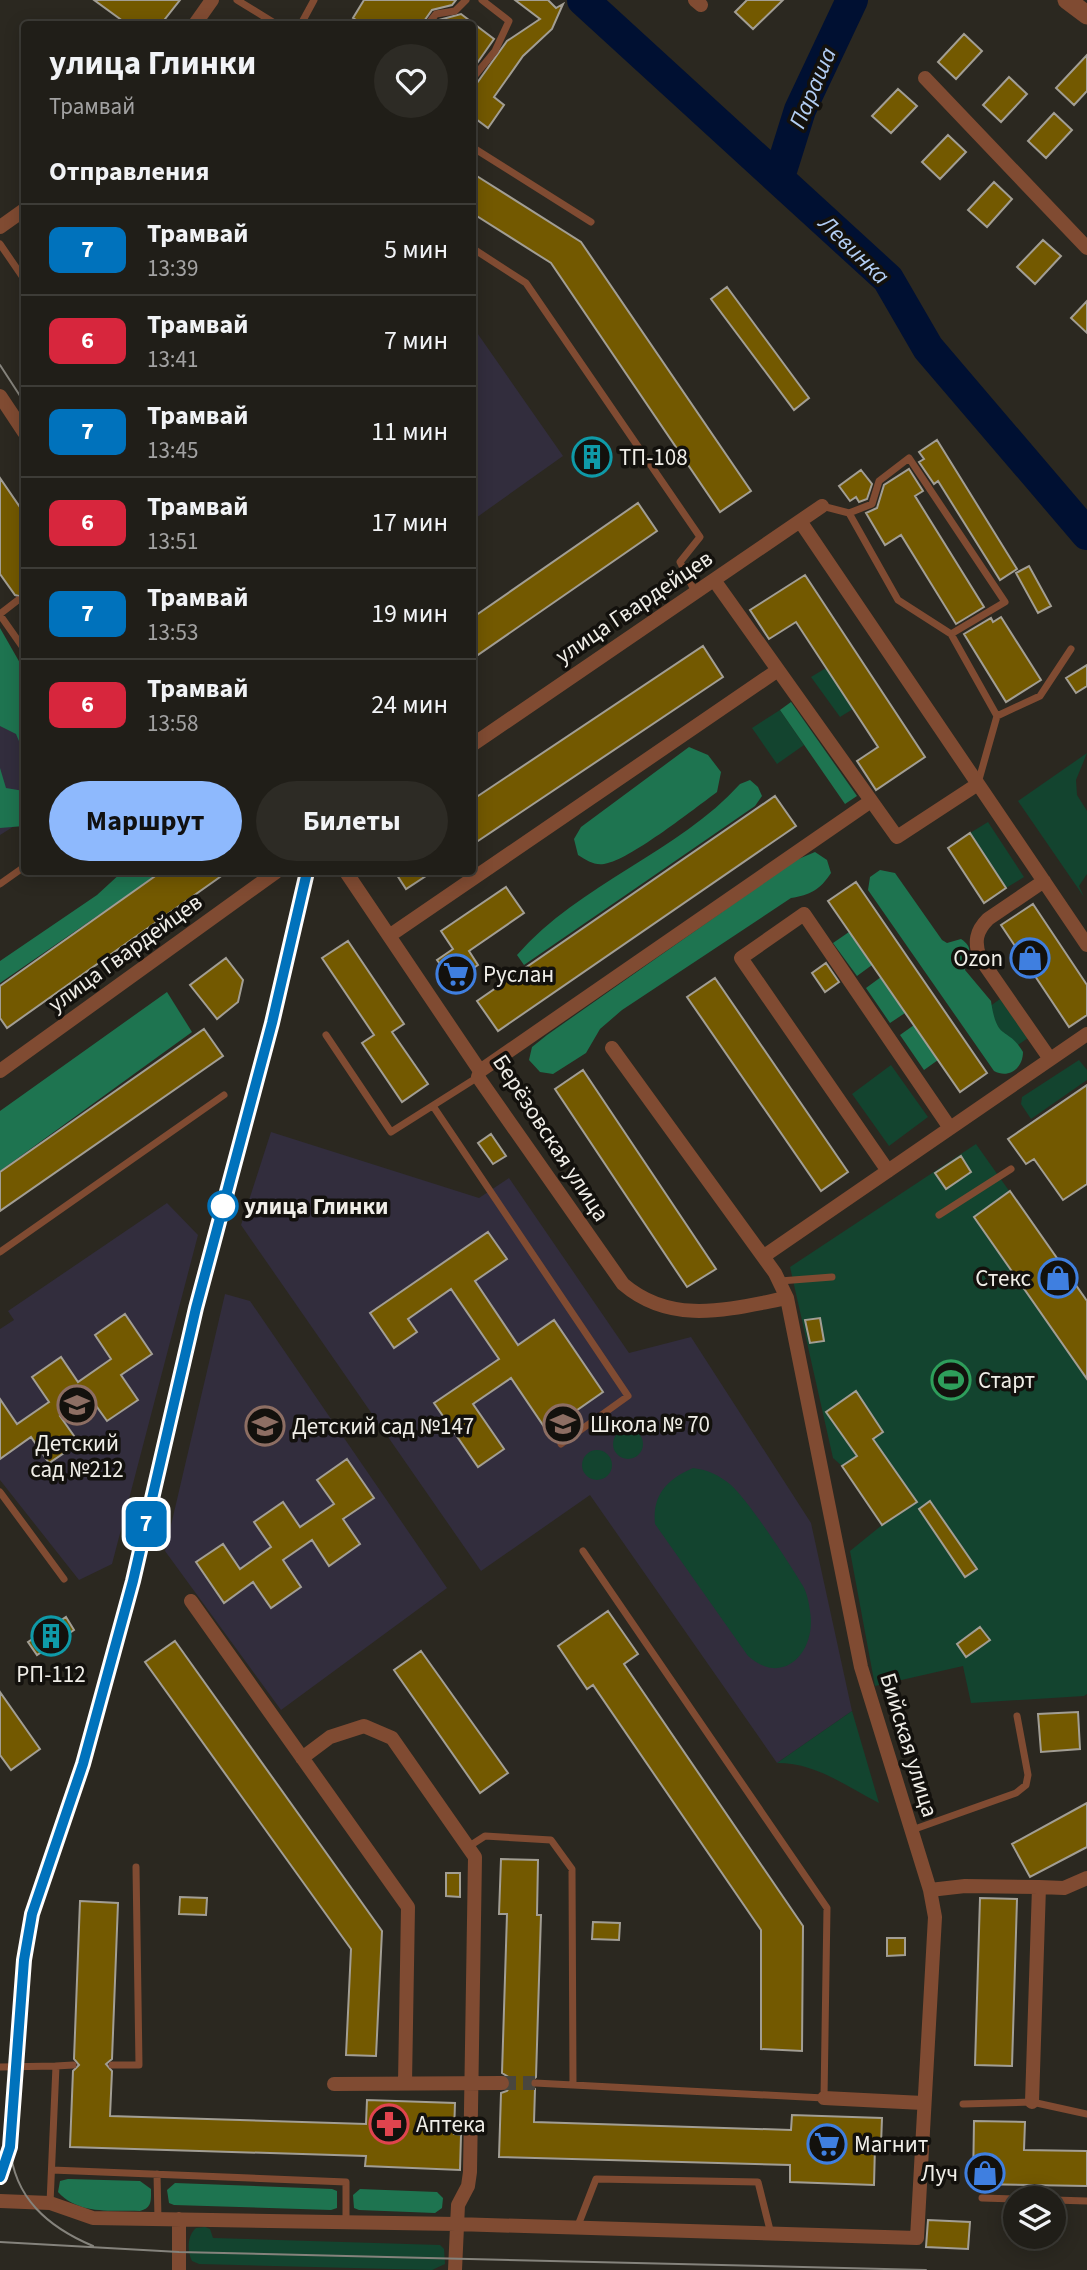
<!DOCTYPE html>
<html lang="ru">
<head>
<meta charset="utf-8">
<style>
	:root { --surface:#201e18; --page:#2d2b25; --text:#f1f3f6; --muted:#a2a2a2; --line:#3d3c37; --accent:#8eb9fd }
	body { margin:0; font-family:"Source Sans 3",sans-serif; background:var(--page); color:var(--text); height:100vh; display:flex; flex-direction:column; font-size:26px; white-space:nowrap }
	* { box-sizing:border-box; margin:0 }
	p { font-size:23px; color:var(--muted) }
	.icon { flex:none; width:38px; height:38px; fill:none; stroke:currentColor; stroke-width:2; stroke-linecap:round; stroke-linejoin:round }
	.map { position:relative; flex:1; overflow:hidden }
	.drawer { position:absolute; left:21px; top:21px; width:455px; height:854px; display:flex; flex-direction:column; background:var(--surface); border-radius:7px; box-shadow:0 4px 18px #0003,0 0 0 2px var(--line) }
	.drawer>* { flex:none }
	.badge { padding:0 14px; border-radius:10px; font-size:24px; line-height:46px }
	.fabs { position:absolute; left:1003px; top:2186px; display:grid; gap:14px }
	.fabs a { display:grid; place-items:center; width:63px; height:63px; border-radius:50%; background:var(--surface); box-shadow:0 4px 18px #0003,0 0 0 2px var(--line); font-size:35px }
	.map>.badge { position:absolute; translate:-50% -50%; box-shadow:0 0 0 4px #fff }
	h2 { padding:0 28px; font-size:26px; line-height:63px }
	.round { display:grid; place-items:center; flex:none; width:74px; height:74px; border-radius:37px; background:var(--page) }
	.headline { display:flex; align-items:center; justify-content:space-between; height:119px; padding:0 28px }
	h1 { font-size:33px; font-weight:700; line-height:52px }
	.cta { display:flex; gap:14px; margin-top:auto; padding:14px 28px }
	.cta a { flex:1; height:80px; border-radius:42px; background:var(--accent); color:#111; font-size:28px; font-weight:700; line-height:80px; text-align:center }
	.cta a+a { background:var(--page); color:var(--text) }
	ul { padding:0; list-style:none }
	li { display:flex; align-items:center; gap:21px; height:91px; padding:0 28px; border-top:2px solid var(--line) }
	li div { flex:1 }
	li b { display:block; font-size:26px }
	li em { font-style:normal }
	li .badge { min-width:77px; font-weight:700; text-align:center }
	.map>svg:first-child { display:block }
	.education { fill:#322d3d }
	.green { fill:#13442f }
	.forest { fill:#1e7450 }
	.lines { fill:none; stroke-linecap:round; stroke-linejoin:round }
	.river { stroke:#001032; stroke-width:32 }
	.building { fill:#735900; stroke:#a29e94; stroke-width:2 }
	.minor-tunnel { stroke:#49463e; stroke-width:14; stroke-dasharray:14 7; stroke-linecap:butt }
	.service { stroke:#804b32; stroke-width:7 }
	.minor { stroke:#804b32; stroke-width:14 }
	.tertiary { stroke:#804b32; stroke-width:19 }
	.tram { stroke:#85837c; stroke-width:2 }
	.line-casing { stroke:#fff; stroke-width:16 }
	.line { stroke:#0072bc; stroke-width:10 }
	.stop-dot { fill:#fff; stroke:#0072bc; stroke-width:3.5 }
	.labels { text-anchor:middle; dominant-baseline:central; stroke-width:7; stroke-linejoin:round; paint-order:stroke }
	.poi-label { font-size:23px; fill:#f0eee8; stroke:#13110d; text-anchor:start }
	.street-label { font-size:23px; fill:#f0eee8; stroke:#13110d }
	.stop-label { font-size:23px; font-weight:bold; fill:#f0eee8; stroke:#13110d; text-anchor:start }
	.water-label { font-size:24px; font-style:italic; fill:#b3cef4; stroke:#13110d }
</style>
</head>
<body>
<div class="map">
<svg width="1087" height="2270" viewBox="0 0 1087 2270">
	<rect width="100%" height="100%" fill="#2b2820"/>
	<path class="education" d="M473,327l90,129 -90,64h-1z
		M0,692l24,35v93l-24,15z
		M271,1132l208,66 30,-20 120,175 62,-16 120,186 41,188 -75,52 -187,-268 -109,76 -240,-346z
		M167,1203l31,32 -86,329 -33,16 -79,-100v-151l14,-9 -6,-9z
		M225,1294l25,7 197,287 -166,122 -116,-159z"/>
	<path class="green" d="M826,668l27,41 -13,8 -29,-40z
		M780,710l24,35 -27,19 -25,-36z
		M1087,753l-11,27 1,15 10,16v63l-8,12 5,11 -66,-96z
		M988,822l36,55 -18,11 -36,-55z
		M1000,999l28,39 -19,13 -27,-39z
		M1079,1060l8,10v10l-56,39 -10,-15 1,-7z
		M891,1065l37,52 -39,29 -37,-52z
		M976,1144l111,157v393l-3,2 -113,7 -8,-37 -88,20 -25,-135 32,-26 -40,-59 -9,-8 -43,-191z
		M613 1444a15 15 0 1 1 30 0a15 15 0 1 1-30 0Z
		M582 1465a15 15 0 1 1 30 0a15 15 0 1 1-30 0Z
		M693,1468c15,2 26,7 38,17 17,15 59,79 72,101 4,7 6,17 7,25 7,40 -26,77 -62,45l-93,-132c-3,-30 13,-45 38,-56z
		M852,1711l27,92c-34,-17 -62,-40 -102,-40z
		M205,2227l5,2 3,9 227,7 4,4 1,15 -13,6 -233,-6 -7,-3c-5,-10 -5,-25 4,-33z"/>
	<path class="forest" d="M0,628l24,42v83l-8,-19 -16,-8z
		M791,702l66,94 -12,8 -65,-94z
		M689,747l19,8 13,17 -4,20c-23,17 -84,65 -109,71 -12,4 -20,-2 -30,-8l-4,-16 7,-12z
		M0,768l6,20 18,3v35l-24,2z
		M750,780l8,7 4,9 -7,10 -231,159 -7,-10c63,-72 162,-103 223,-171z
		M815,852l12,8 4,13c-11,17 -21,22 -40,25l-169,112 -22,19 -14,24 -33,21 -13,-2 -11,-12 3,-13 15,-12 249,-175z
		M880,870l15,3 47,67 5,3 14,-4c15,10 6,18 4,31l26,31c6,42 16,24 32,51 0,16 -14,27 -29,19l-126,-181 2,-13z
		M122,872h39l-161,111v-22l97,-66z
		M849,932l23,33 -15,11 -24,-33z
		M881,977l24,36 -15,10 -24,-35z
		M167,992l25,40 -192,139v-60z
		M914,1025l24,35 -14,10 -24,-35z
		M68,2179l72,2 11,8c0,12 1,19 -11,22 -29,-1 -61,4 -82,-19l2,-11z
		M175,2183l157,6 5,2v17l-6,2 -157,-5 -5,-2 -2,-13z
		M360,2189l77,3 6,6 -1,10 -7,5 -76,-3 -5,-2 -1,-13z"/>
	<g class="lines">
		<path class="river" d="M583,0l305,279 40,69 159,186
			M779,177l21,-67 52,-110"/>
	</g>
	<path class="building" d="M94,0h86l-19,24h-34z
		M364,0h92l-4,5 -20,5 -10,14h-59l-10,-6z
		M515,0h33l8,8 7,-4 -11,25 -29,27 -29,41 10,8 -16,23 -16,-12v-26l35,-49 33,-22z
		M747,0h36l-30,29 -18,-17z
		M461,14l33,25 -21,30 -1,-45h-37l4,-4z
		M964,34l18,17 -26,28 -18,-17z
		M1087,55v36l-13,14 -18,-17z
		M1009,77l18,17 -26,28 -18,-17z
		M898,89l19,17 -26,27 -19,-17z
		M1054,113l18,17 -26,28 -18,-17z
		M948,135l18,17 -26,27 -18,-17z
		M472,173l109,69 170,249 -31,21 -169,-249 -79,-50z
		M994,182l18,17 -25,28 -19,-17z
		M1043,240l18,16 -26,28 -18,-17z
		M727,287l82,111 -15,12 -83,-111z
		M1087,301v32l-16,-15z
		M937,440l80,129 -17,11 -62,-99 -4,3 -15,-22 5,-3 -5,-7z
		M593,442l13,20 -15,10 -13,-20z
		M909,469l14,22 -8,5 69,111 -28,17 -55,-89 -16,10 -19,-32 11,-5 7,-23z
		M861,470l11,14 -5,15 -8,3 -3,-5 -6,4 -11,-15z
		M0,478l24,35v96l-1,-12 -8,-2 -15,-21z
		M638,503l19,28 -185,128v-41z
		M1029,566l22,40 -13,7 -22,-40z
		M805,575l120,182 -49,33 -19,-29 21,-14 -82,-125 -27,17 -19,-29z
		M1001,617l40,63 -35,22 -42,-68 27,-16 2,4z
		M703,646l20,31 -251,168v-45z
		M1087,665v21l-11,7 -10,-15z
		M775,796l21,30 -298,205 -21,-30z
		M970,833l36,55 -22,15 -36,-55z
		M161,872h66l-220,156 -7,-10v-32z
		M395,872h37l-26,17z
		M856,882l131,191 -27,19 -132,-191z
		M506,887l18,26 -55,38 9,14 -25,17 -16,-22 16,-11 -12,-18z
		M1033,904l54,81v30l-18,12 -68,-102z
		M348,941l56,83 -12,8 36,52 -26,18 -40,-59 12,-8 -52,-77z
		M226,958l17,22 -5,22 -21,17 -27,-34z
		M826,963l13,19 -14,10 -13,-19z
		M715,978l133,194 -27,19 -134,-194z
		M204,1029l19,27 -223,155v-39z
		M583,1070l133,199 -29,18 -132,-198z
		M1087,1085v99l-24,16 -29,-41 -8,5 -18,-25z
		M491,1134l15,22 -13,8 -15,-21z
		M961,1156l10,16 -25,17 -11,-16z
		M1010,1191l77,110v78l-113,-162z
		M488,1232l19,27 -32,22 43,64 36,-25 49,72 -56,39 -36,-53 -38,26 31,45 -26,18 -44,-64 65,-44 -48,-70 -43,30 9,13 -23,16 -24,-35z
		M125,1314l27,40 -31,21 17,25 -31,21 -18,-25 -29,20 19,27 -30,20 -18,-26 -31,22v-60l17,25 32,-22 -17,-25 29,-20 17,25 33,-23 -16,-24z
		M820,1318l4,23 -14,2 -5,-23z
		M856,1391l27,41 -10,7 44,63 -35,23 -40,-59 15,-10 -31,-44z
		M347,1459l27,39 -31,21 17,25 -31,22 -17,-26 -29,20 18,27 -30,21 -18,-26 -29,21 -28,-41 27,-18 17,25 31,-22 -17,-25 29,-20 17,25 34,-23 -17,-24z
		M930,1501l47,68 -12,8 -46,-68z
		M608,1611l30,43 -14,10 179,262 -1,125 -41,-2v-119l-168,-245 -6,4 -29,-43z
		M66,1617l8,13 -37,25 -9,-13z
		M980,1627l10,13 -24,17 -9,-13z
		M175,1641l207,290 -6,125 -30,-1 5,-106 -206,-287z
		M421,1651l87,122 -28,20 -86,-123z
		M0,1692l40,57 -29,21 -11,-15z
		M1078,1712l2,37 -39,3 -3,-38z
		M1087,1803v44l-57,30 -18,-33z
		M501,1859l37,1 -1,55h4l-5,162 -7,6 6,6 -1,33 257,8 1,-15 90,3 -1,27h-6l-1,40 -84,-3v-17l-291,-8 2,-64 6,-2 5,-7 -2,-6 -8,-5 5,-159h-8z
		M446,1873h14v24l-14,-1z
		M180,1897l27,1 -1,17 -27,-1z
		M980,1898l37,1 -5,167 -37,-1z
		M80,1901l38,2 -6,156 -6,5 6,7 -2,45 256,8 1,-24 88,3 -1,31 7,1 -1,35 -95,-4 1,-10 -296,-9 3,-76 6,-6 -5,-6z
		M593,1922l27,1 -1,17 -27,-1z
		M887,1938h18v17l-18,1z
		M974,2121l51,1 -1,28 63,1v35l-114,-2z
		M928,2220l42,2 -2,27 -42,-2z"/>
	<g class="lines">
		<path class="minor-tunnel" d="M502,2083h33"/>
		<path class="service" d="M237,0l39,24
			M301,24l13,-24
			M428,24l8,-10 19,-3 11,-11
			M472,79l23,-28 14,-30 -27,-21
			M472,147l119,75
			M0,244l24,35
			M472,248l54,35 174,254 -20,25 15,30
			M822,506l27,7 23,-9 7,-23 30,-23 96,144 -54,32 46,82 -19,67
			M849,513l49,87 53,34
			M0,614l18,-14
			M0,615l24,34
			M997,716l43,-20 31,-47
			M0,884l24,-17
			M326,1035l65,97 87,-55
			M433,1106l195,290 -67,48
			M939,1215l72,-46
			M0,1252l224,-157
			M780,1281l52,-4
			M0,1492l64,87
			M912,1830l104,-37 10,-8 2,-10 -11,-59
			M468,1847l17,-11 66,4 21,29 1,216
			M112,2065h27l-3,-198
			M0,2067l56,-1
			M535,2083l289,15 3,-190 -244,-357
			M963,2104l69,-2 55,12
			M52,2170l294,12v40
			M157,2174l1,45
			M982,2198l33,1
			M1054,2200l33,1
			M50,2203l6,-137 17,-1
			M577,2228l19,-49 162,3 13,52"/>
		<path class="minor" d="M695,0l6,5
			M195,24l17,-24
			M925,78l162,170
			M0,227l24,-17
			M0,396l24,36
			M800,521l287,424
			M714,580l183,257 81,-53
			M472,745l350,-239
			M346,872l134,199 -2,6 145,207c49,42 106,25 164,14
			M1044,881l-56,38c-12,12 -14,23 -8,39l70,101
			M389,936l389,-266
			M0,1071l276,-199
			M480,1071l391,-270
			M888,1171l-147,-213 63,-44 146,214
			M764,1256l323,-222
			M191,1601l217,306 -3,176
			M302,1758l28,-21 34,-11 28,12 83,119 -5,315 -2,14 -10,19 -3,65
			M1039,1887l25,1 23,-10
			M930,1890l35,-4 74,1 -7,215
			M334,2084l168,-1
			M824,2098l99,5
			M0,2201l50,2 43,15 363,6 461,14 18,-321 -5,-27 -69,-223 -74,-369 -12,-25 -163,-225
			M179,2270v-51"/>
		<path class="tertiary" d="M1067,0l20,15"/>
		<path class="tram" d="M0,365l24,37
			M0,2242l179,10 747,18
			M93,2246c-45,-19 -79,-48 -83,-99l15,-201 7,-31 51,-151 50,-183 63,-273 76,-285 35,-151"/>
	</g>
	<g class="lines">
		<g class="line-casing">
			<path id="line" d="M0,2177l10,-30 14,-187 8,-46 51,-150 50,-183 63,-273 76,-285 35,-151"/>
		</g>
		<use href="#line" class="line"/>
	</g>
	<defs>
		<g id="building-ring" transform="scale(2.0125)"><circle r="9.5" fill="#13110d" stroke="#0f9aa8" stroke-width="1.5"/><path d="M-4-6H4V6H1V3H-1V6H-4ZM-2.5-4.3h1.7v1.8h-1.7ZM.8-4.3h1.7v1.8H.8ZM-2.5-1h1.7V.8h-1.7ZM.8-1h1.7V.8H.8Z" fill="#0f9aa8"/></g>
		<g id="shop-ring" transform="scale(2.0125)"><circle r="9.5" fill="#13110d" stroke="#3f7fe0" stroke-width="1.5"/><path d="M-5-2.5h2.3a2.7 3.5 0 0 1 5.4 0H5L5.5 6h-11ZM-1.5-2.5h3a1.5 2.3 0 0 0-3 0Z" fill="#3f7fe0"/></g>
		<g id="supermarket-ring" transform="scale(2.0125)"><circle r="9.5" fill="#13110d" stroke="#3f7fe0" stroke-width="1.5"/><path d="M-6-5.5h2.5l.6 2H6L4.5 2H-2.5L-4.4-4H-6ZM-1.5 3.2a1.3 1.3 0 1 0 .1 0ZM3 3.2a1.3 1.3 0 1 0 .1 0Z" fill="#3f7fe0"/></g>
		<g id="stadium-ring" transform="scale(2.0125)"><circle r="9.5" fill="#13110d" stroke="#2e9e5b" stroke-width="1.5"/><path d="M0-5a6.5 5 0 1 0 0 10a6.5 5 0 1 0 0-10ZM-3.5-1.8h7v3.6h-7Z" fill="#2e9e5b"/></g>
		<g id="school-ring" transform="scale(2.0125)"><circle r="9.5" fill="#13110d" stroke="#8d6e63" stroke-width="1.5"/><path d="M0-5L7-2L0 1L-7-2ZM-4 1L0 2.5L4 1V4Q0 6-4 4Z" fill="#8d6e63"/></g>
		<g id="pharmacy-ring" transform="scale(2.0125)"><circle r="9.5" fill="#13110d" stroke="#e0444e" stroke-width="1.5"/><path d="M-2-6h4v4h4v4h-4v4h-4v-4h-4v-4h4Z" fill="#e0444e"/></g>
	</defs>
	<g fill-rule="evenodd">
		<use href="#building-ring" x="592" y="457"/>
		<use href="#shop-ring" x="1030" y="958"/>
		<use href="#supermarket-ring" x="456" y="974"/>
		<use href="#shop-ring" x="1058" y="1278"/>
		<use href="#stadium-ring" x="951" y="1380"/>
		<use href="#school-ring" x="77" y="1405"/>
		<use href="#school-ring" x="563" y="1424"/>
		<use href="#school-ring" x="265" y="1426"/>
		<use href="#building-ring" x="51" y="1636"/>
		<use href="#pharmacy-ring" x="389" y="2124"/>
		<use href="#supermarket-ring" x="827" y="2144"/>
		<use href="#shop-ring" x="985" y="2173"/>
	</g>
	<circle class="stop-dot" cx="223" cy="1206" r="14"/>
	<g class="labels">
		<g class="poi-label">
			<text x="619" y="457">ТП-108</text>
			<text x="1003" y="958" text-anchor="end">Ozon</text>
			<text x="483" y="974">Руслан</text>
			<text x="1031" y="1278" text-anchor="end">Стекс</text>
			<text x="978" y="1380">Старт</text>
			<text x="590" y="1424">Школа № 70</text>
			<text x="292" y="1426">Детский сад №147</text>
			<text x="77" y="1443" text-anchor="middle">Детский<tspan x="77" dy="26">сад №212</tspan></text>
			<text x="51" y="1674" text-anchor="middle">РП-112</text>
			<text x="416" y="2124">Аптека</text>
			<text x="854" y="2144">Магнит</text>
			<text x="958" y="2173" text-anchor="end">Луч</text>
		</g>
		<g class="street-label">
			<text transform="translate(634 607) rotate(-34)">улица Гвардейцев</text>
			<text transform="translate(125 953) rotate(-36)">улица Гвардейцев</text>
			<text transform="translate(551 1138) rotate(57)">Берёзовская улица</text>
			<text transform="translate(909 1745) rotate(73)">Бийская улица</text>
		</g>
		<g class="stop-label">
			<text x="244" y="1206">улица Глинки</text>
		</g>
		<g class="water-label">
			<text transform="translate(813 88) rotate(-67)">Параша</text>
			<text transform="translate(854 250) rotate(44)">Левинка</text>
		</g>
	</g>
</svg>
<div class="fabs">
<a><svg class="icon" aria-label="layers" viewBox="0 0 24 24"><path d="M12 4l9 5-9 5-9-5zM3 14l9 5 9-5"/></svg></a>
</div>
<b class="badge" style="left:146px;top:1524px;background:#0072bc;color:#fff">7</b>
<section class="drawer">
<div class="headline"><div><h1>улица Глинки</h1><p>Трамвай</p></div><a class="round"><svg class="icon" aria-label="heart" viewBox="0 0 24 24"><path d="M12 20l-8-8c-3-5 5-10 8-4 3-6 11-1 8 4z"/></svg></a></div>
<h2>Отправления</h2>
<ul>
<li><span class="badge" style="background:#0072bc;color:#fff">7</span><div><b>Трамвай</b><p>13:39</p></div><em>5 мин</em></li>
<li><span class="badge" style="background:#d7263d;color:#fff">6</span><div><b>Трамвай</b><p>13:41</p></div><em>7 мин</em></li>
<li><span class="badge" style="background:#0072bc;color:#fff">7</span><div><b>Трамвай</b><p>13:45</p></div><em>11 мин</em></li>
<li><span class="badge" style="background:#d7263d;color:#fff">6</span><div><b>Трамвай</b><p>13:51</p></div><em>17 мин</em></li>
<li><span class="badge" style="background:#0072bc;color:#fff">7</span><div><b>Трамвай</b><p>13:53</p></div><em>19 мин</em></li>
<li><span class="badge" style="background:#d7263d;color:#fff">6</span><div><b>Трамвай</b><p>13:58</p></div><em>24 мин</em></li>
</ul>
<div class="cta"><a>Маршрут</a><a>Билеты</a></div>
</section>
</div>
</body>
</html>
